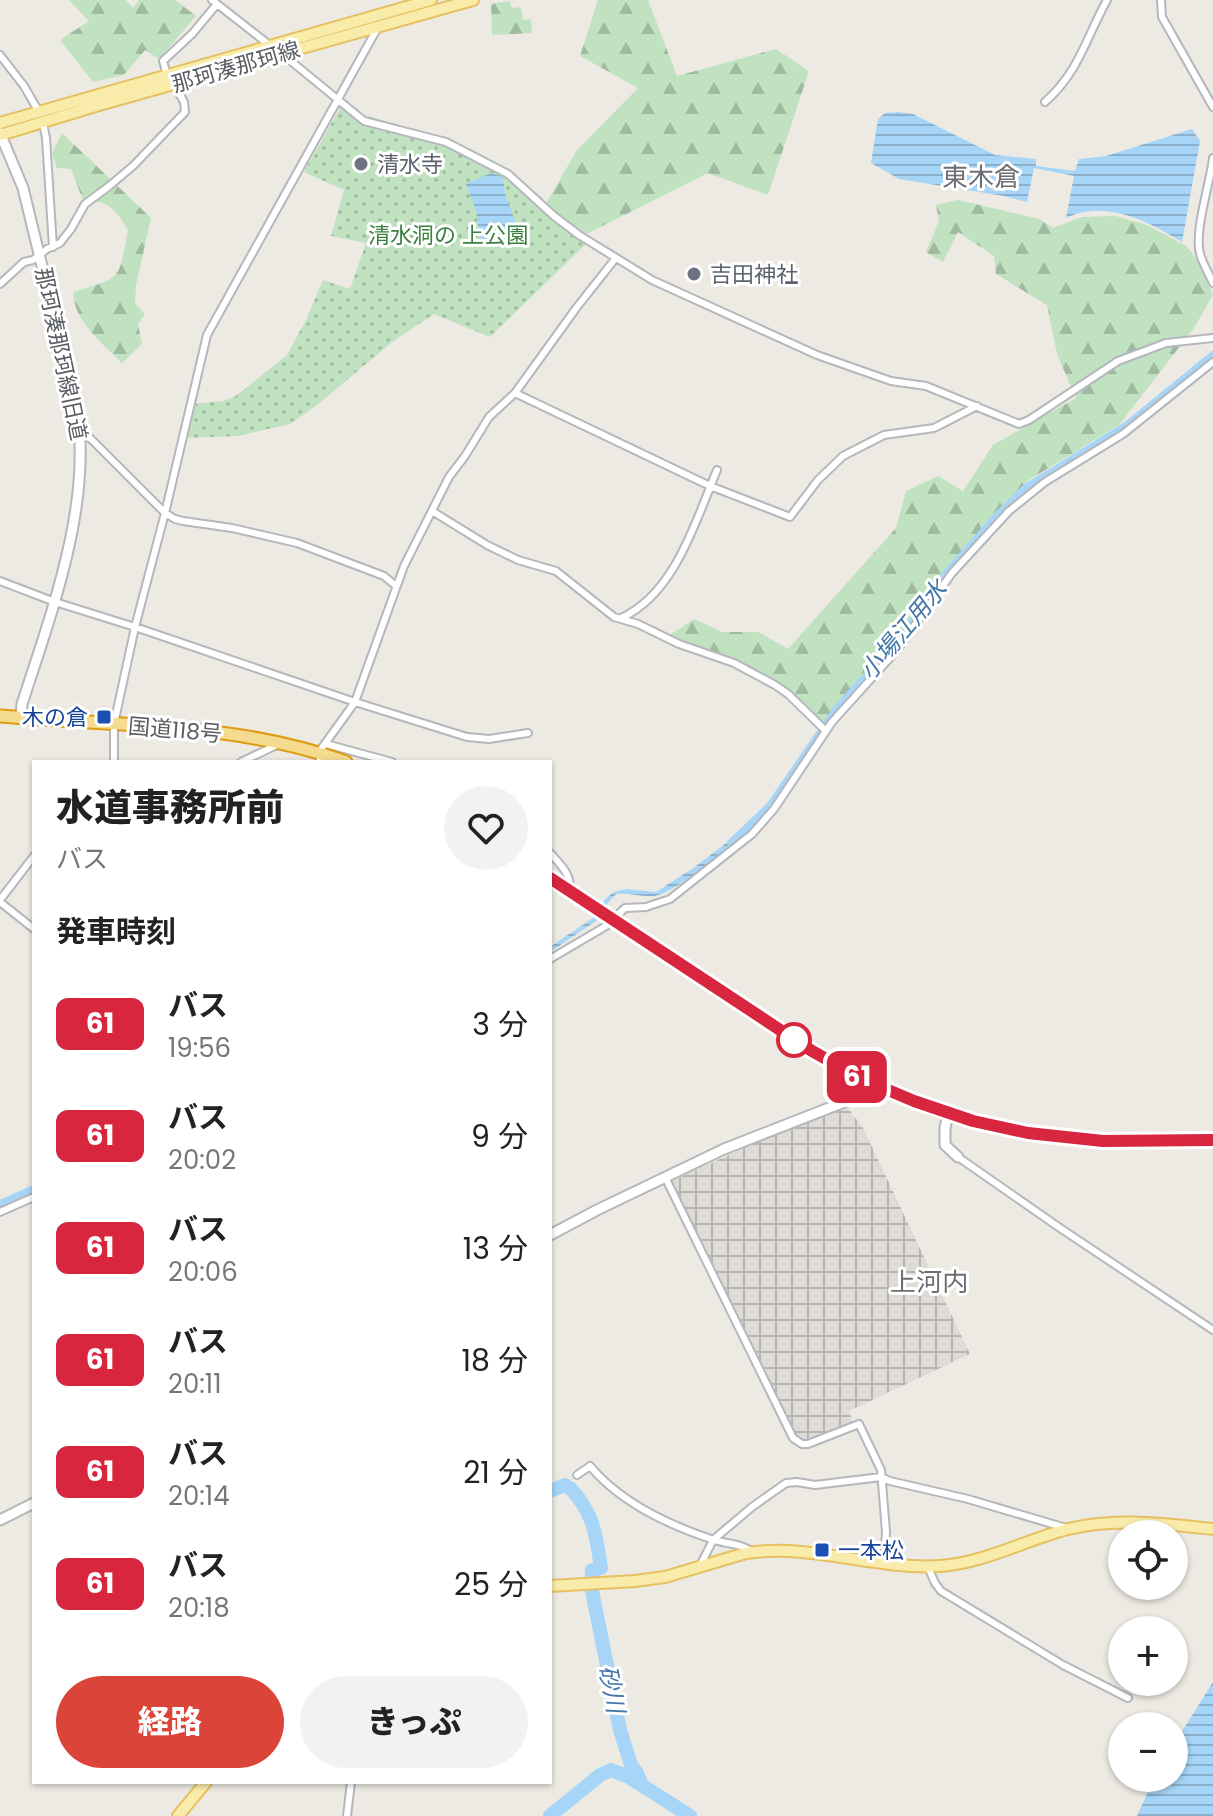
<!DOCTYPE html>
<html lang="ja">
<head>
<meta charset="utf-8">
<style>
	:root { --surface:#fff; --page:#f2f2f2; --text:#222; --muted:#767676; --accent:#db4438 }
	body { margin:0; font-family:Poppins,"Noto Sans JP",sans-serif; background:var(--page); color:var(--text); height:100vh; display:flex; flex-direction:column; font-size:30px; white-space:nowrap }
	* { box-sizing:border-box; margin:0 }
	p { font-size:26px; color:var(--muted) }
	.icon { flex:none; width:44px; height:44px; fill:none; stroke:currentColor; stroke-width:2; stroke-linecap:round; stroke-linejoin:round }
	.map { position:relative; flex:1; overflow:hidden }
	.drawer { position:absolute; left:32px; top:760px; width:520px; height:1024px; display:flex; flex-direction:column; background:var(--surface); border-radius:0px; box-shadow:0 2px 6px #0004 }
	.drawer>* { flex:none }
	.badge { padding:0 16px; border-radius:12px; font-size:28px; line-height:52px }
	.tools { position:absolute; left:1108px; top:1520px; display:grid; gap:16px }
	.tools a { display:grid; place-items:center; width:80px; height:80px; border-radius:50%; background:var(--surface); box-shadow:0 2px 6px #0004; font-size:40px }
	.map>.badge { position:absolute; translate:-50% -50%; box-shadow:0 0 0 4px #fff }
	h2 { padding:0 24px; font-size:30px; line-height:72px }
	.round { display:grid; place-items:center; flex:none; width:84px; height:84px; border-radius:42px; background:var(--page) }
	.overview { display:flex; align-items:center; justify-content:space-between; height:136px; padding:0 24px }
	h1 { font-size:38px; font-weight:800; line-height:60px }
	.action { display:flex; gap:16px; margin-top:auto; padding:16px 24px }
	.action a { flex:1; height:92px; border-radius:48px; background:var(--accent); color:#fff; font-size:32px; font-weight:800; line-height:92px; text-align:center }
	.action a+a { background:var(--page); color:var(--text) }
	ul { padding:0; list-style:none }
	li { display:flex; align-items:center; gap:24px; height:112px; padding:0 24px }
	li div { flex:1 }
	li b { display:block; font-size:30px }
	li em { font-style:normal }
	li .badge { min-width:88px; font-weight:700; text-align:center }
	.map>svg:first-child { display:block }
	.industrial { fill:url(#industrial-grid) }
	.forest { fill:url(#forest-firs) }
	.park { fill:url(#park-dots) }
	.water { fill:url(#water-rules) }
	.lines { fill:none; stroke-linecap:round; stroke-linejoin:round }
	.canal { stroke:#a6d5f8; stroke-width:8 }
	.river { stroke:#a6d5f8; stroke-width:14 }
	.street-casing { stroke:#b4b7bb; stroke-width:10 }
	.secondary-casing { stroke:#b4b7bb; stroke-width:13 }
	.primary-casing { stroke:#e6c061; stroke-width:14 }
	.highway-casing { stroke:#dd9c11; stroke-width:15 }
	.street { stroke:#fff; stroke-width:6 }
	.secondary { stroke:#fff; stroke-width:9 }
	.primary { stroke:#f9ecaa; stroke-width:10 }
	.highway { stroke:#f5db90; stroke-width:11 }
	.line-casing { stroke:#fff; stroke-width:18 }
	.line { stroke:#d7263d; stroke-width:12 }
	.worship-dot { fill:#6b7280; stroke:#fff; stroke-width:3 }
	.transit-dot { fill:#1a4fb4; stroke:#fff; stroke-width:3 }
	.stop-dot { fill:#fff; stroke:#d7263d; stroke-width:4 }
	.labels { text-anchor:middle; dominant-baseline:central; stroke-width:6; stroke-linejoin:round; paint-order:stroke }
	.street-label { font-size:22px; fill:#5a5e62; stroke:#fff }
	.worship-label { font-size:22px; fill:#5b616d; stroke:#fff; text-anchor:start }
	.park-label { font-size:22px; fill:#3b803e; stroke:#fff }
	.transit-label { font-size:22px; fill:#164399; stroke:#fff; text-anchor:end }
	.water-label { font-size:24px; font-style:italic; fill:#4576a8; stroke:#fff }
	.quarter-label { font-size:26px; fill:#6b6f74; stroke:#fff }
</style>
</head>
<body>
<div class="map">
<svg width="1213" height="1816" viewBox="0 0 1213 1816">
	<defs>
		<pattern id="industrial-grid" width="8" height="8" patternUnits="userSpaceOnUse" patternTransform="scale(2)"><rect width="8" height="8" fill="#dedbd6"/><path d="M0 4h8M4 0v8" fill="none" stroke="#b7b5b1"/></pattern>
		<pattern id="forest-firs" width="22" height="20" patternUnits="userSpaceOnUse" patternTransform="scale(2)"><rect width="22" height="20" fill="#c0e2c0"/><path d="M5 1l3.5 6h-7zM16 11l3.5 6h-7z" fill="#9fba9f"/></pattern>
		<pattern id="park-dots" width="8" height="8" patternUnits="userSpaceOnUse" patternTransform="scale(2)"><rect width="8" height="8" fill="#c0e2c0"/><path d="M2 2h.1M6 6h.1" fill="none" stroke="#9fba9f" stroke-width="1.8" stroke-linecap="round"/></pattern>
		<pattern id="water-rules" width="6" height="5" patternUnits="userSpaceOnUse" patternTransform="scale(2)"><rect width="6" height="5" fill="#a6d5f8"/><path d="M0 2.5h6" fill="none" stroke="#8ab0cc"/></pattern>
	</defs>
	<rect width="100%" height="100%" fill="#eceae2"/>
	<path class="industrial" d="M848,1108l15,20 107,226 -121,57 3,8 -2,6 -49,16 -6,-5 -125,-254 122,-56z"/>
	<path class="forest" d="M69,0h57l7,8 6,-8h36l21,16 -37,43 -14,-9 -21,25 -31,7 -33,-42 29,-19z
		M598,0h50l29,76 99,-27 33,22 -41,124 -60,-22 -203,102 72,-125 61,-62 -58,-32z
		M509,1l3,7 9,-1 2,13 8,-1 1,14 -40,2 -1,-31z
		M62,133l89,85 -15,67 -1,18 10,11 -7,10 4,20 -20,19c-16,-16 -52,-46 -48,-71 50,-16 44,-11 54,-62 -14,-23 -18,-28 -45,-30l-12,-31 -14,-1 -5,-15z
		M958,200l82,19 13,9 29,-11 34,-1 31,9 39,21 12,15 15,34 -19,33 -75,97 -90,55 -26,26 -54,63 -50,70 -76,83 -43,-38 -47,-27 -66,-20 27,-18 28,13h36l30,17 108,-121 10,-37 32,-15 25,15 30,-46 83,-47 -19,-44 -10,-49 -51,-31 -2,-18 -36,-24 -15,30 -17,-10 13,-31 -3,-16z"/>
	<path class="park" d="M340,108l98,28 28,18 39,21 42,40 40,28 -97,94 -56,-23 -42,28 -75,63 -27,19 -52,12 -53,2 9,-34 29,-3 13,-5 51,-41 19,-35 17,-40 27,9 16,-46 -35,-7 13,-46 -40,-18z"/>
	<path class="water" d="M898,112l15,2 82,41 41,4v7l39,5 4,-12 27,-3 86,-27 8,12 -18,101c-34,-21 -77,-43 -116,-24l8,-42 -40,-8 -7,34 -23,-6 -105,-17 -28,-16 7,-44 7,-6z
		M491,173l11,3 4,21 9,24 1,10 -10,11h-15l-11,-4 -4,-28 -10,-26z
		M737,835l3,5c-16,12 -69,55 -86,56 -12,1 -25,-3 -38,-2l-8,9 -12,18 -46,31v-5l43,-29 12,-19 9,-7 12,-3 30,3 36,-23z
		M1213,1682v134h-76l17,-38h20v-34z"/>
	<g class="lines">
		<path class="canal" d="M731,843l39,-37 66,-96 66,-73 45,-64 52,-59 27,-26 100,-62 87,-71
			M0,1204l34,-15"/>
		<path class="river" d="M570,1488c24,25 26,47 31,80l-9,2v7
			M550,1491l15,-6
			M592,1591l28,139 11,35 6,8 5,12
			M550,1816l50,-41 11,-5 18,7 61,39"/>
		<g class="street-casing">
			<path id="street" d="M212,0l60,47
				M1161,0l1,17 51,90
				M281,53l83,68 82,21 62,32 46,42 25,19 73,45 165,75 74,26 35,5 93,38 10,-4 89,-59 48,-18 47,-5
				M0,55l24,31 15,26
				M167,75l-4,-14 29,-27 25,-30
				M1045,102c34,-30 41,-64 62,-102
				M43,123l3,15 7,109
				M1213,158c-3,26 -19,72 -13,96 3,10 9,20 13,29
				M0,284l24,-22 9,-2 14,-11 13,-6 11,-14 14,-25 23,-17 25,-21 52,-54 -1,-10 -10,-18
				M515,393l195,93 80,31 28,-37 25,-24 41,-21 50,-7 43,-22
				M81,436l9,2 75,75 10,6 8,2 49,7 65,15 87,33 12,10
				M432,511l55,34 31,15 38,11 58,46 24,7 41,20 55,19 41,22 13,9 38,37
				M0,581l55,21 80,25 220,75 112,35 22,2 39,-6
				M621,618c54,-24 75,-98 96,-148
				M326,744l66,18
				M114,762v-38l21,-97 30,-114 42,-178 171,-308
				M241,762l40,-19
				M320,762l-1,-10 36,-50 49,-136 45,-89 16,-21 24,-39 26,-24 62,-86 38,-48
				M550,853c11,12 22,22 20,39
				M0,900l34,-44
				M0,902l34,27
				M550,959l56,-33 19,-18 21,-1 24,-8 82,-65 22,-25 58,-87 65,-72 55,-77 57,-62 36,-29 78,-48 90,-72
				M958,1157l102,71 153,102
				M665,1177l128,261 9,6h6l51,-20 22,46 5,62 -2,31
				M0,1212l34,-15
				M577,1475l13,-9c30,36 76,58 121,73 13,5 31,4 41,13
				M928,1567l7,16 6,8 122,74 65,33
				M699,1568l14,-28 39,-33 34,-24 11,-1 18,3 66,-8 9,4 78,18 98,29
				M347,1816l4,-34"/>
		</g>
		<g class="secondary-casing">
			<path id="secondary" d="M0,133l23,55 53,218c18,94 -25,208 -54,298l-1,13
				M948,1114l-3,14v17l13,12
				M550,1235l47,-25 127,-61 123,-48 9,-10 6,-12
				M0,1520l34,-17"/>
		</g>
		<g class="primary-casing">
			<path id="primary" d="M0,123l431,-123
				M0,135l99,-30 374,-105
				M550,1586l85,-5 30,-4 81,-24c65,-10 129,17 194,13 45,-3 85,-26 128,-37 47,-12 97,-5 145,0
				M178,1816l28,-34"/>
		</g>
		<g class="highway-casing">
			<path id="highway" d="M0,716c115,10 236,6 346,46
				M550,878c59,40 118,79 178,118 34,22 67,46 102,66 53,30 111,53 170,66 71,15 142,13 213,12"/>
		</g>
		<use href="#street" class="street"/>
		<use href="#secondary" class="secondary"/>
		<use href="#primary" class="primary"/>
		<use href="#highway" class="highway"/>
	</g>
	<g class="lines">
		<g class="line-casing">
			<path id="line" d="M550,878l262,173 50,28 52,22 59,20 55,12 75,8 110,-1"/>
		</g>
		<use href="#line" class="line"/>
	</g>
	<g class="worship-dot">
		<circle cx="361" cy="164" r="8"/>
		<circle cx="694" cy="274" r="8"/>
	</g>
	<g class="transit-dot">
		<rect x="96" y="709" width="16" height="16" rx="4"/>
		<rect x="814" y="1542" width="16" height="16" rx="4"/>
	</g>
	<circle class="stop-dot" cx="794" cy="1040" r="16"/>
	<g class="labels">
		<g class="street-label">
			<text transform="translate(236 67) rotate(-16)">那珂湊那珂線</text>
			<text transform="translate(61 354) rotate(78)">那珂湊那珂線旧道</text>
			<text transform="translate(175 730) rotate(5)">国道118号</text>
		</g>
		<g class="worship-label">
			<text x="377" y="164">清水寺</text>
			<text x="710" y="274">吉田神社</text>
		</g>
		<g class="park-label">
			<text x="448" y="235">清水洞の 上公園</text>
		</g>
		<g class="transit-label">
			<text x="88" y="717">木の倉</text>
			<text x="838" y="1550" text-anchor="start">一本松</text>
		</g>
		<g class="water-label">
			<text transform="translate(903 630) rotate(-50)">小場江用水</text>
			<text transform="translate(612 1689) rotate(79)">砂川</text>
		</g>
		<g class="quarter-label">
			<text x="981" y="177">東木倉</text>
			<text x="929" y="1282">上河内</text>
		</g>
	</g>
</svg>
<div class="tools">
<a><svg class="icon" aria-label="locate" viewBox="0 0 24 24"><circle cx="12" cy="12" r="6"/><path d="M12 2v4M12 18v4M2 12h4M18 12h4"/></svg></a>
<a>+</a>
<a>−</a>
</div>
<b class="badge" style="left:857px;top:1077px;background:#d7263d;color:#fff">61</b>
<section class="drawer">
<div class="overview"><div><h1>水道事務所前</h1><p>バス</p></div><a class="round"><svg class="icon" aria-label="heart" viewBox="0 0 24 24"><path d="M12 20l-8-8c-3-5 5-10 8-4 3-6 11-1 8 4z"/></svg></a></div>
<h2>発車時刻</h2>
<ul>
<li><span class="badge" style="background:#d7263d;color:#fff">61</span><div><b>バス</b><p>19:56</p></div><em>3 分</em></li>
<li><span class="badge" style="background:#d7263d;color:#fff">61</span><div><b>バス</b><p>20:02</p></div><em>9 分</em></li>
<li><span class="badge" style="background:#d7263d;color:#fff">61</span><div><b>バス</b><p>20:06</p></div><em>13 分</em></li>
<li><span class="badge" style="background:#d7263d;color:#fff">61</span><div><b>バス</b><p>20:11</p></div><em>18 分</em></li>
<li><span class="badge" style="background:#d7263d;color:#fff">61</span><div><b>バス</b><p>20:14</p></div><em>21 分</em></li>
<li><span class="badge" style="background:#d7263d;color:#fff">61</span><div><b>バス</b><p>20:18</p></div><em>25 分</em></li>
</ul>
<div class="action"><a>経路</a><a>きっぷ</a></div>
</section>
</div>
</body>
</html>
